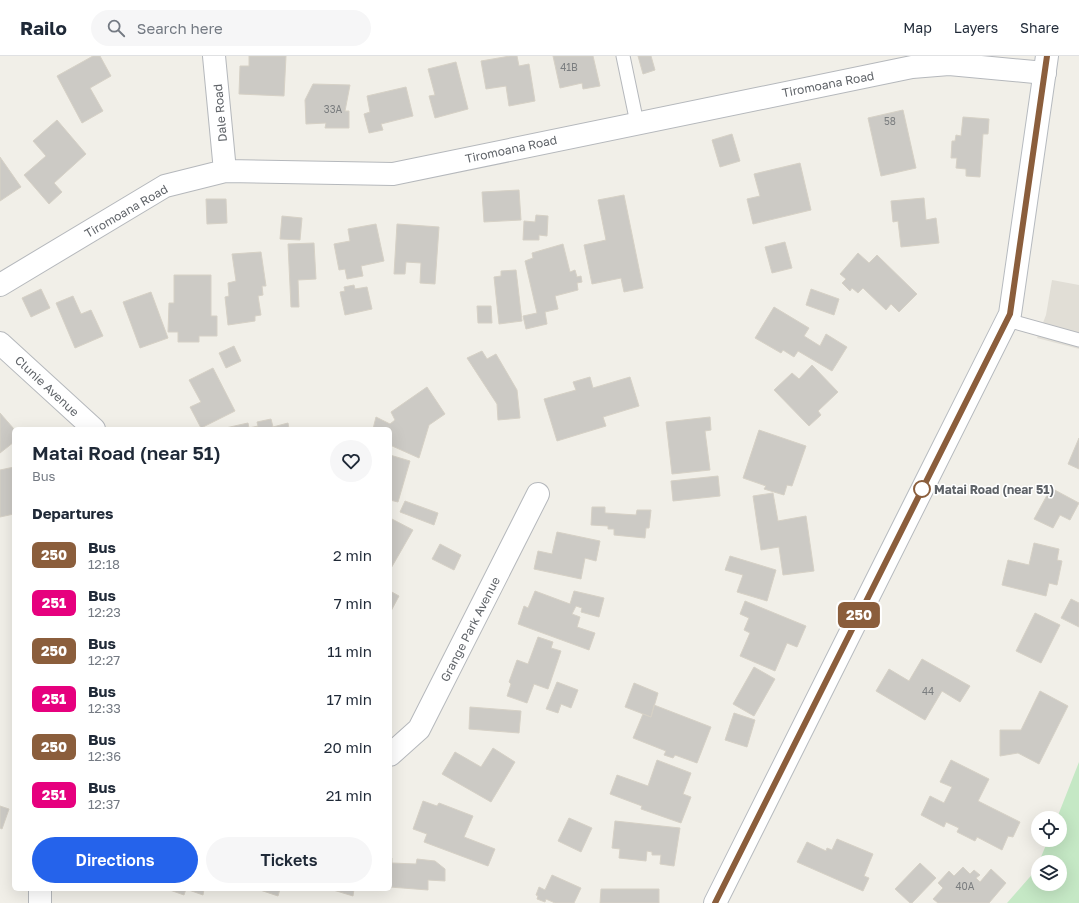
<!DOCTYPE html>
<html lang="en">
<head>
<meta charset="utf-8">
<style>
	:root { --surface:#fff; --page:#f6f6f7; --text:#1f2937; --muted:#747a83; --line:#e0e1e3; --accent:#2563eb }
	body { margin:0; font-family:"Golos Text",sans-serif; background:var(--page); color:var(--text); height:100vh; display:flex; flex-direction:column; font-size:15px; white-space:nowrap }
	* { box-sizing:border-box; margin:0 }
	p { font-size:13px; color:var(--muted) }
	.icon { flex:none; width:22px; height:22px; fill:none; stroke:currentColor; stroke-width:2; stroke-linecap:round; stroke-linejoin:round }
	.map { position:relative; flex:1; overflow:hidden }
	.sheet { position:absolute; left:12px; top:371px; width:380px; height:464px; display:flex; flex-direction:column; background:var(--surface); border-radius:6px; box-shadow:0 4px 16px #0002 }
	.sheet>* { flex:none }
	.badge { padding:0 8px; border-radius:6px; font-size:14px; line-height:26px }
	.controls { position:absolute; left:1031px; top:755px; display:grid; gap:8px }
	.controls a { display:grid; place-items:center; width:36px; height:36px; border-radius:50%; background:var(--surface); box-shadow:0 4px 16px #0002; font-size:20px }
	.map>.badge { position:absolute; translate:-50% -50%; box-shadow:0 0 0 2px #fff }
	h2 { padding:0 20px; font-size:15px; line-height:36px }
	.round { display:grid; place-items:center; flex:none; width:42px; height:42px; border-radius:21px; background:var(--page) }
	.head { display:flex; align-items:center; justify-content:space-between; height:68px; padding:0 20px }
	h1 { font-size:19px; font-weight:600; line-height:30px }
	.action { display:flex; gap:8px; margin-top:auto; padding:8px 20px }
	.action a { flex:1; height:46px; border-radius:24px; background:var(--accent); color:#fff; font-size:16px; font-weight:600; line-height:46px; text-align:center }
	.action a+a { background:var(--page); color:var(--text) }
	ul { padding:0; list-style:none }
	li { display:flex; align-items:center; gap:12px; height:48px; padding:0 20px }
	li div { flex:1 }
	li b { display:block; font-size:15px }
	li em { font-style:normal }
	li .badge { min-width:44px; font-weight:700; text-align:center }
	header { display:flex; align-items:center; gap:24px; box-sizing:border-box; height:56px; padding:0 20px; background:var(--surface); border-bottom:1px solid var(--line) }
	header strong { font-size:19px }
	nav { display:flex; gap:22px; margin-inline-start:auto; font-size:14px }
	.search { width:280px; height:36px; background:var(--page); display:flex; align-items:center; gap:10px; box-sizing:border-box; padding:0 14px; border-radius:22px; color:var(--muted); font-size:15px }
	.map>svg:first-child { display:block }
	.education { fill:#e1ded6 }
	.green { fill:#c5e8c5 }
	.building { fill:#cccac5; stroke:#d6d1c6 }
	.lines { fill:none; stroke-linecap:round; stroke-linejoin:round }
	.lane-casing { stroke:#b5b8bc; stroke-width:15 }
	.street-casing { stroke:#b5b8bc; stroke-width:24 }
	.secondary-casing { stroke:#b6babf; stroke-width:24 }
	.lane { stroke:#fff; stroke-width:13 }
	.street { stroke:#fff; stroke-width:22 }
	.secondary { stroke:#fff; stroke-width:22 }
	.line-casing { stroke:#fff; stroke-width:9 }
	.line { stroke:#8b5e3c; stroke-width:6 }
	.stop-dot { fill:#fff; stroke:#8b5e3c; stroke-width:2 }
	.labels { text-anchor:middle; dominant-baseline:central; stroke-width:3; stroke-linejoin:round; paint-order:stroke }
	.number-label { font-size:10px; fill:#7a7d7f }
	.street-label { font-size:12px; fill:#5f6368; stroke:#fff }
	.stop-label { font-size:12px; font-weight:bold; fill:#5f6368; stroke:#fff; text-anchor:start }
</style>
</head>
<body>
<header>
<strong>Railo</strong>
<div class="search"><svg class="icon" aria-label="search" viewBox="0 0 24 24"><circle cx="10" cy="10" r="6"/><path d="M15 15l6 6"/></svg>Search here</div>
<nav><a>Map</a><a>Layers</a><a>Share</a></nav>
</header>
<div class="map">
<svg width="1079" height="847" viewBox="0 0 1079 847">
	<rect width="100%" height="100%" fill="#f1efe8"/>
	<path class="education" d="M1052,224l27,5v64l-42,-11 9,-23z"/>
	<path class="green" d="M1079,706v141h-72l29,-33 2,-5v19h22v-22h-21l9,-22h12v-22h-3z"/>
	<path class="building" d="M93,0h7l11,20 -21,12 13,23 -21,12 -25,-47z
		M249,0h37l-2,40 -45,-2 1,-28h9z
		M510,0h7l2,10 10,-2 6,37 -26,5 -3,-20 -20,3 -5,-28z
		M553,0h40l7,30 -17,3 -1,-6 -22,5z
		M638,0h13l4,14 -12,4z
		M456,6l12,47 -33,9 -6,-22 6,-1 -7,-26z
		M313,28l37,1 -5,26h4v17h-24l1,-5 -20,1 -1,-24z
		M406,31l7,29 -32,8 2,6 -14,3 -5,-19 6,-2 -3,-16z
		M903,54l13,58 -35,8 -13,-58z
		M963,61l26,2 -1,15h-5l-3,43 -14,-1v-7l-10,-1 1,-10h-6l1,-17h3l1,-6 5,1z
		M57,64l29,34 -32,29 8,9 -13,12 -25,-29 22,-19 -13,-15z
		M732,78l8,27 -20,6 -8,-27z
		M0,101l21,30 -21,14z
		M800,107l11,47 -58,14 -6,-25 13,-3 -6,-22z
		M519,134l2,30 -37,2 -2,-30z
		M624,139l19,93 -19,4 -3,-14 -29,6 -8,-39 22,-5 -8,-40z
		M924,142l2,22 10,-2 3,25 -38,4 -3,-26 -5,1 -2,-21z
		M206,143h20l1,24 -20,1z
		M536,159l12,1 -1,20 -8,-1v5h-16l1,-19 11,1z
		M282,160l20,2 -2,22 -20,-1z
		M376,168l8,37 -23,5 2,10 -16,3 -2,-10 -6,1 -5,-26 16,-3 -2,-12z
		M397,168l42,3 -4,57 -15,-1 1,-20 -15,-1 -1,12h-11z
		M785,186l7,26 -20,5 -7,-26z
		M314,187l2,36 -18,1 1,27h-8l-3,-63z
		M563,188l7,28 5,-2 2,7 4,-1 1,6 -5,1 1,7 -23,6 3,13 -13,3 2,12 -21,5 -3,-13 14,-3 -12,-52 8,-3 -1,-5z
		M261,196l5,34h-4l1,9 -5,1 3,19 -6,1v5l-27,4 -3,-28 4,-1 -1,-13 8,-2 -4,-27z
		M858,197l11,10 8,-8 40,39 -18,18 -8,-8 -5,6 -23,-22 -5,5 -6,-5 -2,3 -8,-8 4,-4 -6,-5z
		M516,214l6,51 -23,3 -5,-47 7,-1v-5z
		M174,219h37v41h6v20h-18v6h-21v-10h-10l1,-29h5z
		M354,229l1,4 12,-2 5,22 -27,6 -5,-23 5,-1 -1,-4z
		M41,233l9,19 -19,9 -9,-19z
		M811,233l28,10 -5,16 -28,-10z
		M151,236l17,46 -28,10 -17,-46z
		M73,240l8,18 10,-4 12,26 -28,12 -19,-45z
		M477,250h14l1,17h-14z
		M774,251l35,21 -5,8 16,10 6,-12 21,13 -15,24 -34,-20 -4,6 -11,-7 -2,3 -26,-15z
		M234,290l7,15 -15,7 -7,-15z
		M482,295l5,8 9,-5 21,36 3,28 -22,2 -1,-16 -30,-46z
		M812,309l26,27 -20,19 3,4 -12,11 -35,-36 18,-17 7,6z
		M213,312l22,43 -34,17 -11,-21 11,-5 -12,-22z
		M590,321l3,11 37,-11 9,29 -36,11 3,9 -49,15 -13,-42 32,-9 -3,-8z
		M427,331l18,27 -16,11 -10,33 -29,-13v-16h-17l3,-12 14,7 5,-4 -4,-8z
		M0,357l14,16v13l-14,11z
		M710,361l1,13 -6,1 5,39 -38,4 -6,-52z
		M271,363l2,8 15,-4 1,6h-68l27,-6 1,5 9,-2 -1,-4z
		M759,374l47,16 -14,40 -5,-1 -3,10 -20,-6 2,-3 -23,-8z
		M1079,382v31l-11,-5z
		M390,399l20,6 -12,41 -8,-2z
		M14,411v47l-14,3v-47z
		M718,420l2,20 -47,5 -2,-20z
		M1051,432l28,15 -9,17 -10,-5 -7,13 -19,-9z
		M773,437l5,28 28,-5 8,55 -31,4 -4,-28 -18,3 -8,-54z
		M405,445l33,12 -4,12 -34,-13z
		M592,451h13v6l31,2 1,-5h14l-2,18h-3l-1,10 -31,-3v-6h-6v-3l-17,-1z
		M390,462l23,12 -23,40z
		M557,476l43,9 -4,20 -11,-3 -4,21 -47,-10 4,-18 14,3z
		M1034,487l25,6 -2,11 5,1 -5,24 -8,-2 -3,13 -44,-11 6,-25 21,5z
		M440,488l21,11 -7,15 -22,-11z
		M730,500l46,14 -9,31 -30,-9 6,-17 -18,-5z
		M390,535l9,5 -9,17z
		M535,535l35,13 4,-13 30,7 -5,19 -18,-5 1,-4 -6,-2 -4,8 8,3 -3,10 18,6 -6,17 -71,-26 6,-18 4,2z
		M1071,543l8,4v24l-18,-9z
		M745,545l61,25 -9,21 -10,-4 -12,28 -35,-15 10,-23 -6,-3 5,-12 -9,-4z
		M1035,557l25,12 -19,38 -25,-12z
		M538,581l15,5 -2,6 10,3 -13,38 -14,-5 -7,19 -20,-7 4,-12 -2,-2 8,-22 11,4z
		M922,603l48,27 -10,16 -18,-11 -17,29 -49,-29 13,-22 20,12z
		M754,611l21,12 -21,37 -21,-12z
		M557,626l21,8 -7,18 -10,-4 -3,9 -12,-4z
		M634,627l24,10 -7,24 -26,-10z
		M1040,635l28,15 -29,58 -21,-11 -18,3v-26h21z
		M654,649l57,22 -14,36 -22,-8 -2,3 -9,-3 2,-4 -33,-13 10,-24 8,3z
		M470,651l51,4 -2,22 -50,-4z
		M734,657l21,7 -8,27 -22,-7z
		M493,692l22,14 -24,40 -49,-28 13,-22 26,15z
		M657,704l34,13 -8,21 8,3 -10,26 -40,-14 1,-3 -32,-12 7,-19 31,11z
		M951,704l38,19 -11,22 42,21 -7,15 -5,-1 -6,14 -25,-13 -2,4 -18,-9 2,-4 -13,-6 -2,5 -23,-12 9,-19 14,7 8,-16 -12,-5z
		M423,745l14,5 2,-3 34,13 -9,21 31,12 -7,17 -64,-24 3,-8 -14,-5z
		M0,750l9,3 -7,20 -2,-1z
		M569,762l23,10 -11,24 -23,-11z
		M615,765l65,7 -6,38 -14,-2 1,-9h-9v-3l-5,-1 -1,10 -27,-3 1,-9 -8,-1z
		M837,783l36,15 -9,22 5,2 -6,13 -66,-29 10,-20 19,9 1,-3 5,2z
		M390,802h2v5l24,1 1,-5 18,2 10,8v12l-17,-1v10l-38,-3z
		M920,807l16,15 -24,25h-2l-15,-14z
		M963,811l7,7 4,-4 6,5 -4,3 4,4 11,-13 15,14 -17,20h-51l-5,-4 10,-11 -5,-5 11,-12 5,5z
		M552,819l29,13 -7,15h-19l-9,-4 -1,3 -8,-3 1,-3 -2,-1 3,-8 6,3z
		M167,833h19l-2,6z
		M186,833h18l-1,6z
		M257,833h23l-2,7z
		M330,833h24l-1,7z
		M601,833h58v14h-59z"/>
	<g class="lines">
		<g class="lane-casing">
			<path id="lane" d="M623,0l14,67
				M1007,264l72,20"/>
		</g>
		<g class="street-casing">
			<path id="street" d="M214,0l11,115
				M0,229l165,-99 60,-15 168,3 519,-107 37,-3 96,9
				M0,287l94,86
				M390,699l29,-26 119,-235
				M40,833v14"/>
		</g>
		<g class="secondary-casing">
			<path id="secondary" d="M715,847l295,-589 37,-258"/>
		</g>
		<use href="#lane" class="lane"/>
		<use href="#street" class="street"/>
		<use href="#secondary" class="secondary"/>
	</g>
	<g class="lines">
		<g class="line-casing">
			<path id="line" d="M715,847l295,-589 37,-258"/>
		</g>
		<use href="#line" class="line"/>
	</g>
	<circle class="stop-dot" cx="922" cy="433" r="8"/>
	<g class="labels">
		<g class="number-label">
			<text x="569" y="11">41B</text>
			<text x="333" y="53">33A</text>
			<text x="890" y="65">58</text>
			<text x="928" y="635">44</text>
			<text x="965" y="830">40A</text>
		</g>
		<g class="street-label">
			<text transform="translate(828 28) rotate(-11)">Tiromoana Road</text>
			<text transform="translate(220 57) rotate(-95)">Dale Road</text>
			<text transform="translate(511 93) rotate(-12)">Tiromoana Road</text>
			<text transform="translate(126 155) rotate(-30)">Tiromoana Road</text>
			<text transform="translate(47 330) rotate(43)">Clunie Avenue</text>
			<text transform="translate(470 573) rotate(-63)">Grange Park Avenue</text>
		</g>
		<g class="stop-label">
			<text x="934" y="433">Matai Road (near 51)</text>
		</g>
	</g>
</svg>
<div class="controls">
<a><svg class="icon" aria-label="locate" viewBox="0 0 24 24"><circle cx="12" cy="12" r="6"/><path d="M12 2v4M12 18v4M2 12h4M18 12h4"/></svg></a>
<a><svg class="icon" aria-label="layers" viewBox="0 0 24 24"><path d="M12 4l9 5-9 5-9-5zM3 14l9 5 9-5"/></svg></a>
</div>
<b class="badge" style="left:859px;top:559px;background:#8b5e3c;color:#fff">250</b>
<section class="sheet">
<div class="head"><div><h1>Matai Road (near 51)</h1><p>Bus</p></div><a class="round"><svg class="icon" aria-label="heart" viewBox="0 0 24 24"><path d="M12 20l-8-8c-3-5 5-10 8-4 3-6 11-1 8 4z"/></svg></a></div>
<h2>Departures</h2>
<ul>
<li><span class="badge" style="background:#8b5e3c;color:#fff">250</span><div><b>Bus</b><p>12:18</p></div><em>2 min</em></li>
<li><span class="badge" style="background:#e6007e;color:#fff">251</span><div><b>Bus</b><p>12:23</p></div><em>7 min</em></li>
<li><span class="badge" style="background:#8b5e3c;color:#fff">250</span><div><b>Bus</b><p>12:27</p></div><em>11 min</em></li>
<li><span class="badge" style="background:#e6007e;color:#fff">251</span><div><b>Bus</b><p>12:33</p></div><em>17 min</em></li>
<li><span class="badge" style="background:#8b5e3c;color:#fff">250</span><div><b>Bus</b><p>12:36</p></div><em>20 min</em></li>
<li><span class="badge" style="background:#e6007e;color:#fff">251</span><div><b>Bus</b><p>12:37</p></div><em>21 min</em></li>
</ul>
<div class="action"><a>Directions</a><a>Tickets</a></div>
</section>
</div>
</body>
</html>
